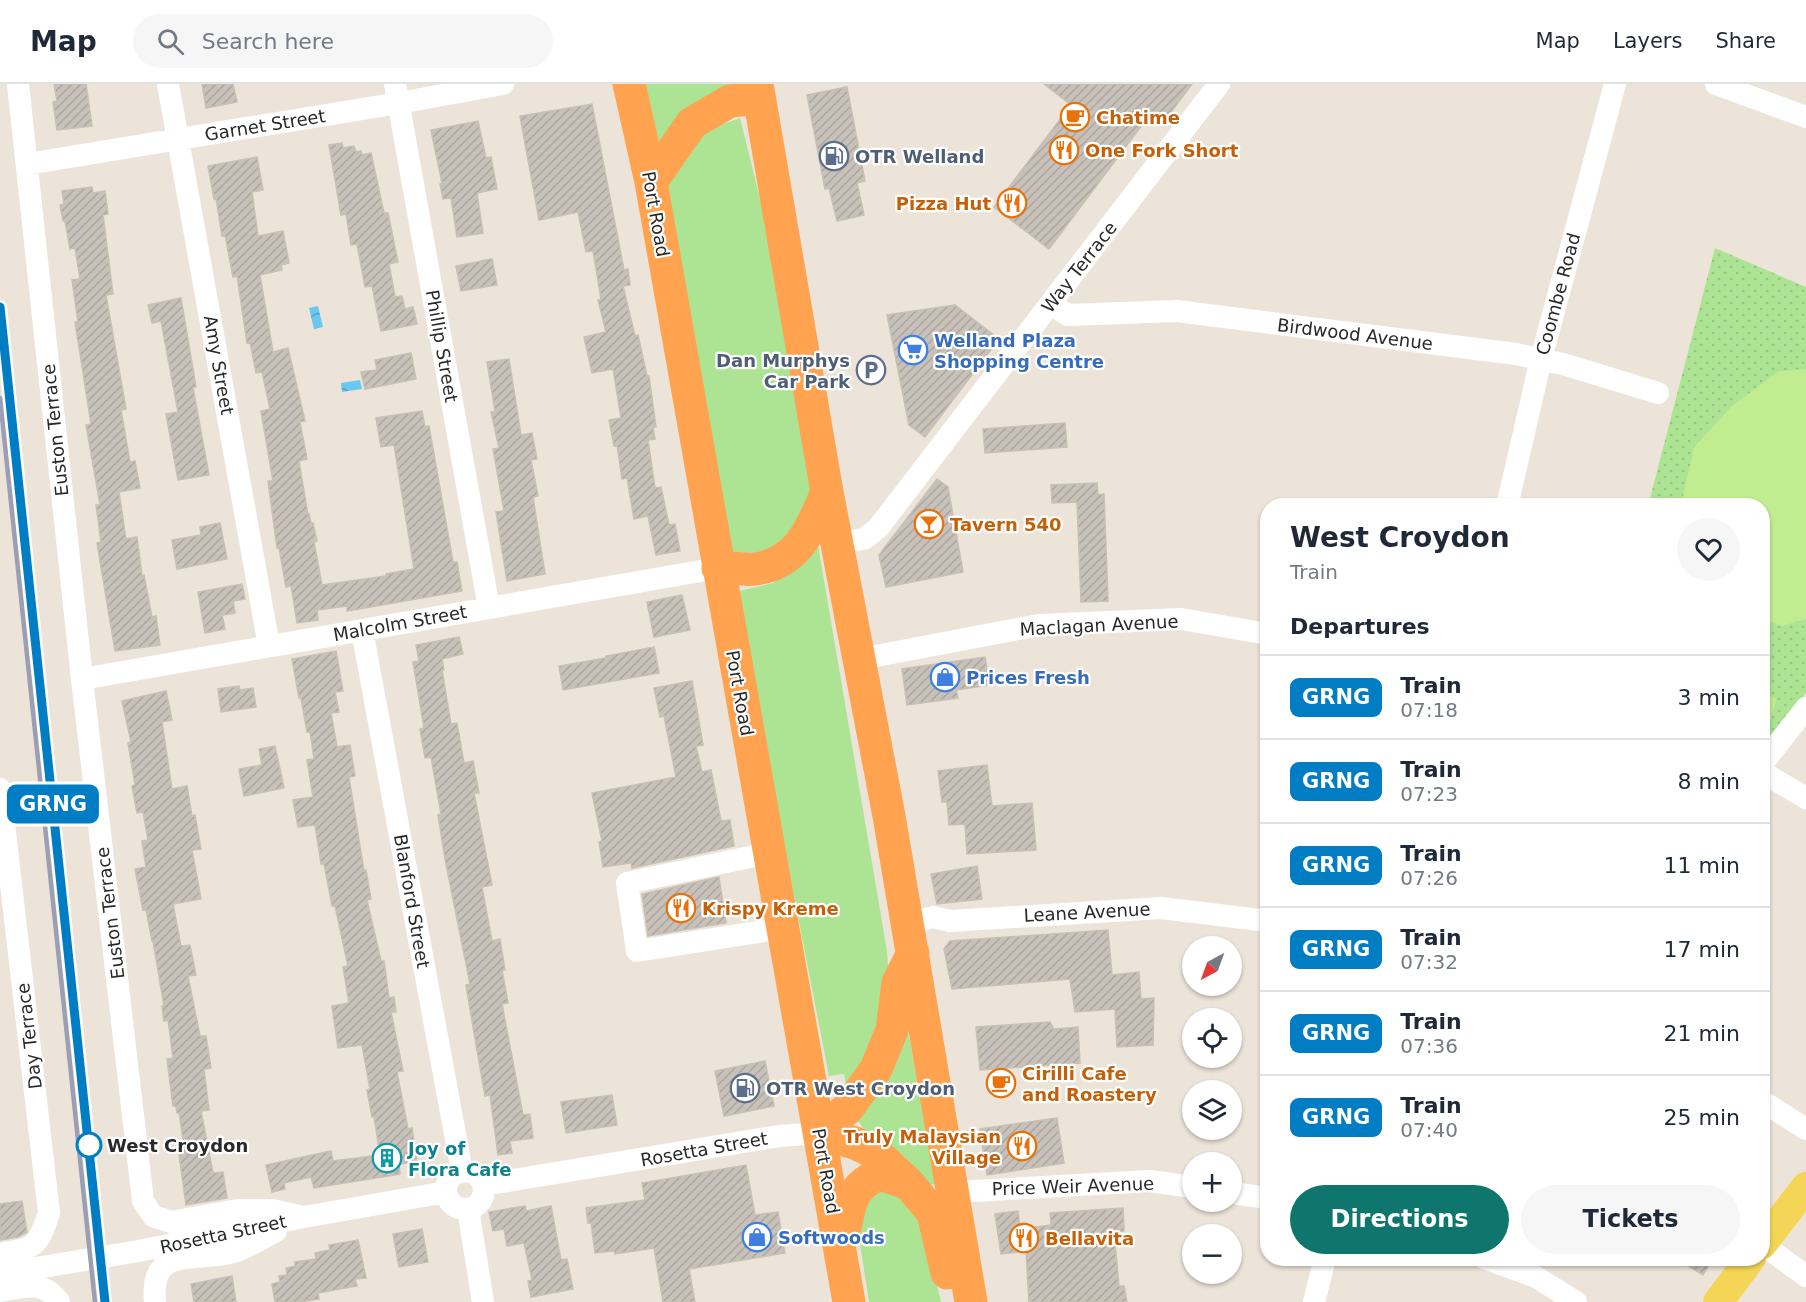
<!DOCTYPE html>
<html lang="en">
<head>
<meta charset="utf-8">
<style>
	:root { --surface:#fff; --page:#f6f6f7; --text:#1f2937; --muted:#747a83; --line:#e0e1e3; --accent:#0f766e }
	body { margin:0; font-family:"DejaVu Sans",sans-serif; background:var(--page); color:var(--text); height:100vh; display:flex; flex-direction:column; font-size:22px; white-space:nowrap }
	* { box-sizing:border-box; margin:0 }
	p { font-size:20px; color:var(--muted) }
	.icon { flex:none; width:33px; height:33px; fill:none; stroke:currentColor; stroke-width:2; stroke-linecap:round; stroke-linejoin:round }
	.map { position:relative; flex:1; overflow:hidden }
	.details { position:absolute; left:1260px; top:414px; width:510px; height:768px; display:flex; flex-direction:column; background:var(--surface); border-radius:24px; box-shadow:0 2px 4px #0004 }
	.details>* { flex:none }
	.badge { padding:0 12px; border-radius:9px; font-size:21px; line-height:39px }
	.needle { width:39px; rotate:221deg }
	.buttons { position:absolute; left:1182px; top:852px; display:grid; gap:12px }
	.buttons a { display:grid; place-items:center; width:60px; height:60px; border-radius:50%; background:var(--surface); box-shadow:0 2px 4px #0004; font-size:30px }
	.map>.badge { position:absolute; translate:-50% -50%; box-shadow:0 0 0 3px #fff }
	h2 { padding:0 30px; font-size:22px; line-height:54px }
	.round { display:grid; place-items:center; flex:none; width:63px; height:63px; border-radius:32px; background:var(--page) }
	.overview { display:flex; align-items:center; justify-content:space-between; height:102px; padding:0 30px }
	h1 { font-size:28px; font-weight:800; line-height:45px }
	.button { display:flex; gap:12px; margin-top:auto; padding:12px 30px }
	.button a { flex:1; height:69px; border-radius:36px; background:var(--accent); color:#fff; font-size:24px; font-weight:800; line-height:69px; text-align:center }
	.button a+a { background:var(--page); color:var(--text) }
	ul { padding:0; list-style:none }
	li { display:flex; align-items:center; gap:18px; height:84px; padding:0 30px; border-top:2px solid var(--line) }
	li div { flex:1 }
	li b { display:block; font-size:22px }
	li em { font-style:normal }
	li .badge { min-width:66px; font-weight:700; text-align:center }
	header { display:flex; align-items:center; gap:36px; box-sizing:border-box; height:84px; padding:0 30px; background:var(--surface); border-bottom:2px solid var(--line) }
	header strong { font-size:28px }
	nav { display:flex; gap:33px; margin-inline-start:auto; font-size:21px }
	.search { width:420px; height:54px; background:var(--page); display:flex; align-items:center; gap:15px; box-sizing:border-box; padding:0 21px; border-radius:33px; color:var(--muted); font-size:22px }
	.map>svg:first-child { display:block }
	.grass { fill:#ace494 }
	.park { fill:url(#park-dots) }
	.pitch { fill:#c1ec8f }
	.water { fill:url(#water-waves) }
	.building { fill:url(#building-hatch); stroke:#c7c0b3; stroke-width:1.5 }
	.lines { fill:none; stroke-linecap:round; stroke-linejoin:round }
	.minor { stroke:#fff; stroke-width:22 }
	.major { stroke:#f4d556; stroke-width:30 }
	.highway { stroke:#ffa351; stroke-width:33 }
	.rail { stroke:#9c9fb4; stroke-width:4.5 }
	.line-casing { stroke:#fff; stroke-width:14 }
	.line { stroke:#007dc3; stroke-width:9 }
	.stop-dot { fill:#fff; stroke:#007dc3; stroke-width:3 }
	.labels { text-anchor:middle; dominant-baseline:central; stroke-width:4.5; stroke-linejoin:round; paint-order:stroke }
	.food-label { font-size:18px; font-weight:bold; fill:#c56008; stroke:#fff; text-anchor:start }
	.street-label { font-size:18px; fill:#292929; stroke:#fff }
	.service-label { font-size:18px; font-weight:bold; fill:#4e5e75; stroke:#fff; text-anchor:start }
	.shop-label { font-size:18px; font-weight:bold; fill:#366cbe; stroke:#fff; text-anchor:start }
	.stop-label { font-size:18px; font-weight:bold; fill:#292929; stroke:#fff; text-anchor:start }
	.culture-label { font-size:18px; font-weight:bold; fill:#0d838f; stroke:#fff; text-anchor:start }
</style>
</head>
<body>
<header>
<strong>Map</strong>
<div class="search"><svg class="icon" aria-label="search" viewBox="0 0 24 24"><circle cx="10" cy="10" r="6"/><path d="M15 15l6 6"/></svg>Search here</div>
<nav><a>Map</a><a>Layers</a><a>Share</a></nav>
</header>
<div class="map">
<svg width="1806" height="1218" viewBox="0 0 1806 1218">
	<defs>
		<pattern id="park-dots" width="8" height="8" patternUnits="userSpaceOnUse" patternTransform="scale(1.5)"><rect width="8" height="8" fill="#ace494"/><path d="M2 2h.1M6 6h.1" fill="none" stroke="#94c480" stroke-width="1.8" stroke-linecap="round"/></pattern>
		<pattern id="water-waves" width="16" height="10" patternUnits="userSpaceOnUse" patternTransform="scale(1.5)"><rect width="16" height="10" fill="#68c8f2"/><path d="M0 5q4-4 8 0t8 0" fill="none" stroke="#56a2c4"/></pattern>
		<pattern id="building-hatch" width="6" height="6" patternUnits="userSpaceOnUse" patternTransform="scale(1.5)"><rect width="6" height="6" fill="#c7c1b9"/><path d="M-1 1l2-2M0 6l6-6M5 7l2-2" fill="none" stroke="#aba69f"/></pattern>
	</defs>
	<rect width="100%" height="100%" fill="#ece4d9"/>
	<path class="grass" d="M642,0h93l-80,74z
		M740,34l23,93 52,253 -6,60 -27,30 -56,5 -65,-362 40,-65z
		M817,455l70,412 3,45 -42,106 -4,-28 -15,2 -94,-484 38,-9z
		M908,946l28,154 -7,1c-23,-28 -29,-37 -65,-48l-2,-11 -7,-8 22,-22 13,-21z
		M883,1103l19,9 18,20 21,86h-72l-12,-78 3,-21z"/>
	<path class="park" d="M1715,164l91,39v406l-43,58 -1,-245h-114z"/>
	<path class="pitch" d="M1806,285v250l-24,7 -19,-8 -1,-112 -81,-1 13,-58 38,-41 47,-35z
		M1763,610l14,5 -10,31 -4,-2z"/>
	<path class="water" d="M318,222l5,21 -9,2 -5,-21z
		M360,296l2,9 -20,3 -1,-9z"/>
	<path class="building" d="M54,0h32l6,42 -35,4 -4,-28 4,-1z
		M202,0h31l4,18 -31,6z
		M1044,0h148l-29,39 -12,-10 -102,136 -55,-42 77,-102z
		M847,3l18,94 -8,2 7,32 -27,6 -8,-33 -4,1 -18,-94z
		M592,20l32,166 4,-1 2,16 -7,1 12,50 3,-1 9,41h2l7,51h-3l2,12 -7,1 7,48 6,-1 8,38 6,-1 5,27 -24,4 -8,-39 -14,3 -7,-41 -5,1 -5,-34 -3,1 -5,-26 12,-2 -8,-49 -21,4 -8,-36 22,-5 -8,-32 3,-1 -8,-48 -7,1 -8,-40 -39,8 -19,-104z
		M478,37l8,37 5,-1 6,32 -20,4 6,40 -26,4 -6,-39 -8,1 -3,-15 2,-1 -11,-53z
		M342,59l1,5 11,-2 2,6 5,-1 1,4 9,-2 13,60h4l10,49 -9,2 6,33 7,-1 3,13 8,-2 4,17 -36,7 -9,-45 -7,1 -8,-43 -6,1 -5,-31 -5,1 -12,-70z
		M257,73l6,33 -11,2 6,44 25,-5 6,32 -8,2 1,5 -22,5 13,77 15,-4 17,73 -5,1 7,37 -8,2 9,54 1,-1 2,9h2l4,18 -3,1 8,43 64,-9v-2l28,-5 -20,-124 -13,2 -5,-29 46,-7 3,16 4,-1 24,136h4l5,29 -115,20v-5l-30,4 1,10 -21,3 -6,-37 -5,1 -7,-39h-2l-9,-67h5l-12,-70 9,-2 -8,-37 -6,1 -6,-31 -3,1 -10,-67 -4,1 -8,-42 -3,1 -6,-38 -2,1 -6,-33z
		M92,103l1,6 12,-2 3,23 -5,1 10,79 -7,1 20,114 -5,1 9,52 5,-1 5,27 -21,4 7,47 11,-2 5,39 2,-1 8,42 4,-1 4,29 -45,6 -18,-108 4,-1 -5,-37h4l-14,-80 5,-1 -16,-102h3l-6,-42 8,-1 -5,-31 -5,1 -5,-28h-2l-3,-16 4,-1 -2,-13z
		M492,175l5,26 -36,6 -5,-25z
		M181,214l15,89 -3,1 16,87 -31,5 -12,-66 12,-2 -17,-91 -9,2 -4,-18z
		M955,221l44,34 -74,98 -16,-12 -22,-110z
		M411,269l5,26 -51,10 -4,-17 16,-2 -2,-10z
		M509,275l12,76 11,-2 5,26 -6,1 7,36 -5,1 12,77 -38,7 -11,-69 8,-1 -11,-62 6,-1 -8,-36 4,-1 -8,-49z
		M1065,339l2,24 -82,6 -2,-24z
		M937,395l11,8 15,85 -77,15 -7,-32z
		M1097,399l1,12 6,-1 4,107 -27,1 -4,-100 -25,1 -1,-18z
		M220,439l7,36 -50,10 -5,-29 29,-5 -1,-8z
		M242,500l3,15 -12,2 2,12 -13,2 3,14 -20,4 -7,-41z
		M682,511l8,35 -36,7 -7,-35z
		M459,553l4,17 -21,5 2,11h-2l9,54 6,-1 7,40 9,-2 6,32h-5l18,92 -10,2 10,54 8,-2 5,31h-3l6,33 -6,1 21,111 7,-1 3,24 -23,3 2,12 -14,2 -8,-60 -5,1 -12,-69 -7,-42 4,-1 -25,-125 -7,-44 3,-1 -10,-57 -6,1 -5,-29 4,-1 -11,-66 6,-1 -3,-16z
		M654,563l5,26 -96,17 -4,-24 47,-8v-2z
		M336,567l7,40 -8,1 4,20 -8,1 6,34 13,-2 5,31 -6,1 15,94 2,-1 5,29 -4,1 14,61h3l5,37 5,-1 2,15h-5l12,59 -6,1 11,57 4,-1 5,34 -18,2 1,10 -86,14 -3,-11 -27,6 1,6 -13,3 -6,-27 65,-14 2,10 47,-6 -6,-38h-2l-5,-27 3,-1 -8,-44 -24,3 -6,-42 17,-3 -6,-36 5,-1 -13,-60h-3l-8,-42h-3l-6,-39 -17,2 -5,-27 20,-3 -6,-37 7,-1 -4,-28 -3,1 -6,-34h-2l-7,-39z
		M985,573l4,28 -33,5 2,8 -51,7 -5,-36z
		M692,597l11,64 -7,1 6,26 9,-2 10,51 9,-1 4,26 -102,22 -1,-5 -28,4 -4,-25 3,-1 -10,-48 84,-16 -12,-61 -4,1 -6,-29z
		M239,602l1,4 13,-2 3,19 -35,5 -3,-23z
		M166,607l6,29 -10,2 10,67 15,-3 5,30 3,-1 6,34 -9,1 9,49 -28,5 8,42 9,-1 6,30 -8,1 12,60h6l5,32 -7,1 5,41 -8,1 12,62 10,-1 4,26 -41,7 -8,-58 6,-1 -5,-33h-2l-1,-7h-3l-6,-47 6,-1 -5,-38 -4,1 -2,-15h2l-11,-65h-1l-6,-32 -3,1 -8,-41 11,-2 -4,-26 6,-1 -5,-28 -6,1 -5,-27 3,-1 -7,-42 3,-1 -9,-41z
		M275,662l9,42 -40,8 -5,-27 23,-4 -3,-16z
		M987,681l5,41 40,-3 4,47 -69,4 -2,-30 -16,1 -2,-23h-5l-4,-31z
		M977,782l5,33 -45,5 -6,-30z
		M719,793l7,46 -78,13 -6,-42z
		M1108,846l4,45 27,-3 2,27 13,-1 -1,47 -36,2 -2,-38 -40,3 -5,-33 -118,10 -8,-40 6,-8z
		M1050,938l4,7 24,-2 2,36 -100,7 -4,-43z
		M765,977l9,45 -50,10 -9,-45z
		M612,1011l5,30 -51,8 -5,-31z
		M1057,1034l7,45 -77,12 -7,-46z
		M746,1081l9,50 23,-3 7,41 -96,16 6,33h-32l-9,-54 -39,6 -1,-3 -19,2 -4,-31 -3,1 -2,-15 59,-8 -3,-17z
		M22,1117l5,31 -9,5 -18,3v-36z
		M525,1122l1,5 25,-5 10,54 6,-1 6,30 -42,8 -3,-16 4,-1 -8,-37 -17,3 -3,-17 -11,2 -4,-19z
		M1123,1124l1,23 -10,1 5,54h5l3,16h-98l-3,-51 -25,3 -6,-40 23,-3 2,18 31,-4 -1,-12z
		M422,1145l6,33 -29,5 -6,-33z
		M358,1156l8,38 -11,1 2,7 -39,7 1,6 -19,3h-25l-3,-18 8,-2 -1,-6 8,-1 -1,-7 9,-2v-4l21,-3 -1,-6 15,-3 -1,-5z
		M1675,1174h38l-10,17z
		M232,1192l4,26h-42l-3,-18z"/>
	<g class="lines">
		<path class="minor" d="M18,0l64,595 61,522 10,15 18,6 66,-12h35l32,7
			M168,0l101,562
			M395,0l94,524
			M1716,0l90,33
			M27,80l372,-61 104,-19
			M1050,220l18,11 109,-4 339,43 47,10 95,29
			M1507,422l34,-147 74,-275
			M838,459l26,-4 14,-11 341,-444
			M362,546l100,542
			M860,575l179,-34 142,-6 87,15
			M82,595l636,-111
			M1762,680l44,-56
			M1762,688l44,26
			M0,705l49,424c-12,36 -13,34 -49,41
			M769,769l-142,30 10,68 146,-23
			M907,840l26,-7 17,4 211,-13 107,13
			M1762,1017l44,28
			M446 1106a19 19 0 1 1 38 0a19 19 0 1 1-38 0Z
			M483,1101l296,-49 40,-3
			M954,1108l196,-11 42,6
			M1232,1109l36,5
			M468,1125l15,93
			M1762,1160l44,32
			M1484,1174l52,19 40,25
			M0,1190l139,-23 165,-34 142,-25
			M0,1207c25,-4 43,-12 59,11
			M155,1218c-6,-58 41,-39 79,-50 14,-5 29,-14 42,-21
			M1314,1218l11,-44"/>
		<path class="major" d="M1762,1160l44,-57
			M1718,1218l33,-44"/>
		<path class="highway" d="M629,0l22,98 198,1120
			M757,0l70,408 62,324 82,486
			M651,98l41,-59 38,-22 29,-3
			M718,484c12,-2 24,3 37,1 44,-6 57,-42 72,-77
			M819,1049l36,10 21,10 33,31 24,29 14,60
			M819,1049l29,-25 28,-39 16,-39 6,-47 15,-30
			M842,1154c10,-30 3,-49 38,-64l29,10"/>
		<path class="rail" d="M0,223l105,995
			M0,314l95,904"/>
	</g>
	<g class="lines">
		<g class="line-casing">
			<path id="line" d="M0,223l105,995"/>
		</g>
		<use href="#line" class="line"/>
	</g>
	<defs>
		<g id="cafe-ring" transform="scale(1.5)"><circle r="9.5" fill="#fff" stroke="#e8710a" stroke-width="1.5"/><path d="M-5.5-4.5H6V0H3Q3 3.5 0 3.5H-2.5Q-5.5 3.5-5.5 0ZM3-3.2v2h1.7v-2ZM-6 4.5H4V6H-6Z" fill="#e8710a"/></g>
		<g id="restaurant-ring" transform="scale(1.5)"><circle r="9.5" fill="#fff" stroke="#e8710a" stroke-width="1.5"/><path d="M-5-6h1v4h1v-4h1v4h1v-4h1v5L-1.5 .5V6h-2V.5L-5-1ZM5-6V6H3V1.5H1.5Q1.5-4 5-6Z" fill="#e8710a"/></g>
		<g id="fuel-ring" transform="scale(1.5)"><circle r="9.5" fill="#fff" stroke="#5c6f8a" stroke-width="1.5"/><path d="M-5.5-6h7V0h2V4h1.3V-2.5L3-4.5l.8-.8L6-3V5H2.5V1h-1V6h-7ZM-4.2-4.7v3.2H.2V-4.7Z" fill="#5c6f8a"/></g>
		<g id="supermarket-ring" transform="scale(1.5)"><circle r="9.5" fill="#fff" stroke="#3f7fe0" stroke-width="1.5"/><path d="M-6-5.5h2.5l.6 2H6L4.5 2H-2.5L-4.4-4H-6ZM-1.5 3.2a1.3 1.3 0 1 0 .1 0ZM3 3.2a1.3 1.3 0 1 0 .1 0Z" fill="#3f7fe0"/></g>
		<g id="parking-ring" transform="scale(1.5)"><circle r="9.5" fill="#fff" stroke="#5c6f8a" stroke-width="1.5"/><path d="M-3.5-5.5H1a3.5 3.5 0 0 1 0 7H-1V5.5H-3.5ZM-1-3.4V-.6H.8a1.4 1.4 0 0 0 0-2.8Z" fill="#5c6f8a"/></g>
		<g id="bar-ring" transform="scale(1.5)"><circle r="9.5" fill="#fff" stroke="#e8710a" stroke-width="1.5"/><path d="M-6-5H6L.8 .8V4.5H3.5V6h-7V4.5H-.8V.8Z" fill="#e8710a"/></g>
		<g id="shop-ring" transform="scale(1.5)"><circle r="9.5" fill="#fff" stroke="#3f7fe0" stroke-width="1.5"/><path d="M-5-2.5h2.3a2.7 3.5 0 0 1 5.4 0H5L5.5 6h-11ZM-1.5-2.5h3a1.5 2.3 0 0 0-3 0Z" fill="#3f7fe0"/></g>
		<g id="building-ring" transform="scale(1.5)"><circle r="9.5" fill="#fff" stroke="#0f9aa8" stroke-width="1.5"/><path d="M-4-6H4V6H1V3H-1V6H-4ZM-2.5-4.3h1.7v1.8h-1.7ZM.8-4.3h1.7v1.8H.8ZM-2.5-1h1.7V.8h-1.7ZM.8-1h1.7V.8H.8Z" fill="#0f9aa8"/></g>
	</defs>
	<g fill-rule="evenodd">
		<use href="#cafe-ring" x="1075" y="33"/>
		<use href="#restaurant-ring" x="1064" y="66"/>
		<use href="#fuel-ring" x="834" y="72"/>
		<use href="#restaurant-ring" x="1012" y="119"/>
		<use href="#supermarket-ring" x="913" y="266"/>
		<use href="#parking-ring" x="871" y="286"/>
		<use href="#bar-ring" x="929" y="440"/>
		<use href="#shop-ring" x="945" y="593"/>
		<use href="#restaurant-ring" x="681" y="824"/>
		<use href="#cafe-ring" x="1001" y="999"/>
		<use href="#fuel-ring" x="745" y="1004"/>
		<use href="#restaurant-ring" x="1022" y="1062"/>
		<use href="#building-ring" x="387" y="1074"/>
		<use href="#shop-ring" x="757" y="1153"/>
		<use href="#restaurant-ring" x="1024" y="1154"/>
	</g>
	<circle class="stop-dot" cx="89" cy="1061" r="12"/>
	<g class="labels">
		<g class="food-label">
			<text x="1096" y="33">Chatime</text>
			<text x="1085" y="66">One Fork Short</text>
			<text x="991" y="119" text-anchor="end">Pizza Hut</text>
			<text x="950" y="440">Tavern 540</text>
			<text x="702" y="824">Krispy Kreme</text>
			<text x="1022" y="989">Cirilli Cafe<tspan x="1022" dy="21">and Roastery</tspan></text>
			<text x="1001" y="1052" text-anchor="end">Truly Malaysian<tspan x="1001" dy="21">Village</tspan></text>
			<text x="1045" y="1154">Bellavita</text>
		</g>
		<g class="street-label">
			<text transform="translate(265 41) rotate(-9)">Garnet Street</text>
			<text transform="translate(656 130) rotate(80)">Port Road</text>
			<text transform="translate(1079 183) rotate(-52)">Way Terrace</text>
			<text transform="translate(1558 210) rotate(-75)">Coombe Road</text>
			<text transform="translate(1355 250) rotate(7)">Birdwood Avenue</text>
			<text transform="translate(442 262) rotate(80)">Phillip Street</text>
			<text transform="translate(219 281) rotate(80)">Amy Street</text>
			<text transform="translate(55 346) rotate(-96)">Euston Terrace</text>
			<text transform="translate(400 539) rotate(-10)">Malcolm Street</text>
			<text transform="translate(1099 541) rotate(-3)">Maclagan Avenue</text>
			<text transform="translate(740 609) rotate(80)">Port Road</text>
			<text transform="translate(412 817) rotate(80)">Blanford Street</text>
			<text transform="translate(1087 828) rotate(-3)">Leane Avenue</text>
			<text transform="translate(110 829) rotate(-97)">Euston Terrace</text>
			<text transform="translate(29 952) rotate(-97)">Day Terrace</text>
			<text transform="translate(704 1065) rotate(-10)">Rosetta Street</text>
			<text transform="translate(826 1087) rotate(80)">Port Road</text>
			<text transform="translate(1073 1102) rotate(-2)">Price Weir Avenue</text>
			<text transform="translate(223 1150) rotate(-12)">Rosetta Street</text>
		</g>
		<g class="service-label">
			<text x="855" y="72">OTR Welland</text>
			<text x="850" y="276" text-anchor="end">Dan Murphys<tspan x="850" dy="21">Car Park</tspan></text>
			<text x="766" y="1004">OTR West Croydon</text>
		</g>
		<g class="shop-label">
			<text x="934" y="256">Welland Plaza<tspan x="934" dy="21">Shopping Centre</tspan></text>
			<text x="966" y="593">Prices Fresh</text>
			<text x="778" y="1153">Softwoods</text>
		</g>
		<g class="stop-label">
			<text x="107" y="1061">West Croydon</text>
		</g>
		<g class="culture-label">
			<text x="408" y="1064">Joy of<tspan x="408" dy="21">Flora Cafe</tspan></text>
		</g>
	</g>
</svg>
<div class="buttons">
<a><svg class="needle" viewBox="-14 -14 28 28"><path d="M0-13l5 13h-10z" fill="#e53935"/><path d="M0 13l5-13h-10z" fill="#747a83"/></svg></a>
<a><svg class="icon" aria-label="locate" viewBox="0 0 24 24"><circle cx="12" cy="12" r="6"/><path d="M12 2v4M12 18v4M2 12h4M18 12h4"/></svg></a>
<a><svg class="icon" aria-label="layers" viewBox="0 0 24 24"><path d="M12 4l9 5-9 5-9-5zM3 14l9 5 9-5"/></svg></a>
<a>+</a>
<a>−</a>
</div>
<b class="badge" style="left:53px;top:720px;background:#007dc3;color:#fff">GRNG</b>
<section class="details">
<div class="overview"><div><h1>West Croydon</h1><p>Train</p></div><a class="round"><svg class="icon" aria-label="heart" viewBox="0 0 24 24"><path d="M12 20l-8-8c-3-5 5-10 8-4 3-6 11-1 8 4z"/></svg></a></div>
<h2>Departures</h2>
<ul>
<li><span class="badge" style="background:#007dc3;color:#fff">GRNG</span><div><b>Train</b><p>07:18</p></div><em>3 min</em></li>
<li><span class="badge" style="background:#007dc3;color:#fff">GRNG</span><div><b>Train</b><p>07:23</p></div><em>8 min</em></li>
<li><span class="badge" style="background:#007dc3;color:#fff">GRNG</span><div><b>Train</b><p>07:26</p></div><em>11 min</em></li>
<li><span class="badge" style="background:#007dc3;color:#fff">GRNG</span><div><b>Train</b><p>07:32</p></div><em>17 min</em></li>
<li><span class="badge" style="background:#007dc3;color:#fff">GRNG</span><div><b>Train</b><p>07:36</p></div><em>21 min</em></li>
<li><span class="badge" style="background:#007dc3;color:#fff">GRNG</span><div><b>Train</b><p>07:40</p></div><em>25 min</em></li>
</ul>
<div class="button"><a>Directions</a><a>Tickets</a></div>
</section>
</div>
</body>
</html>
